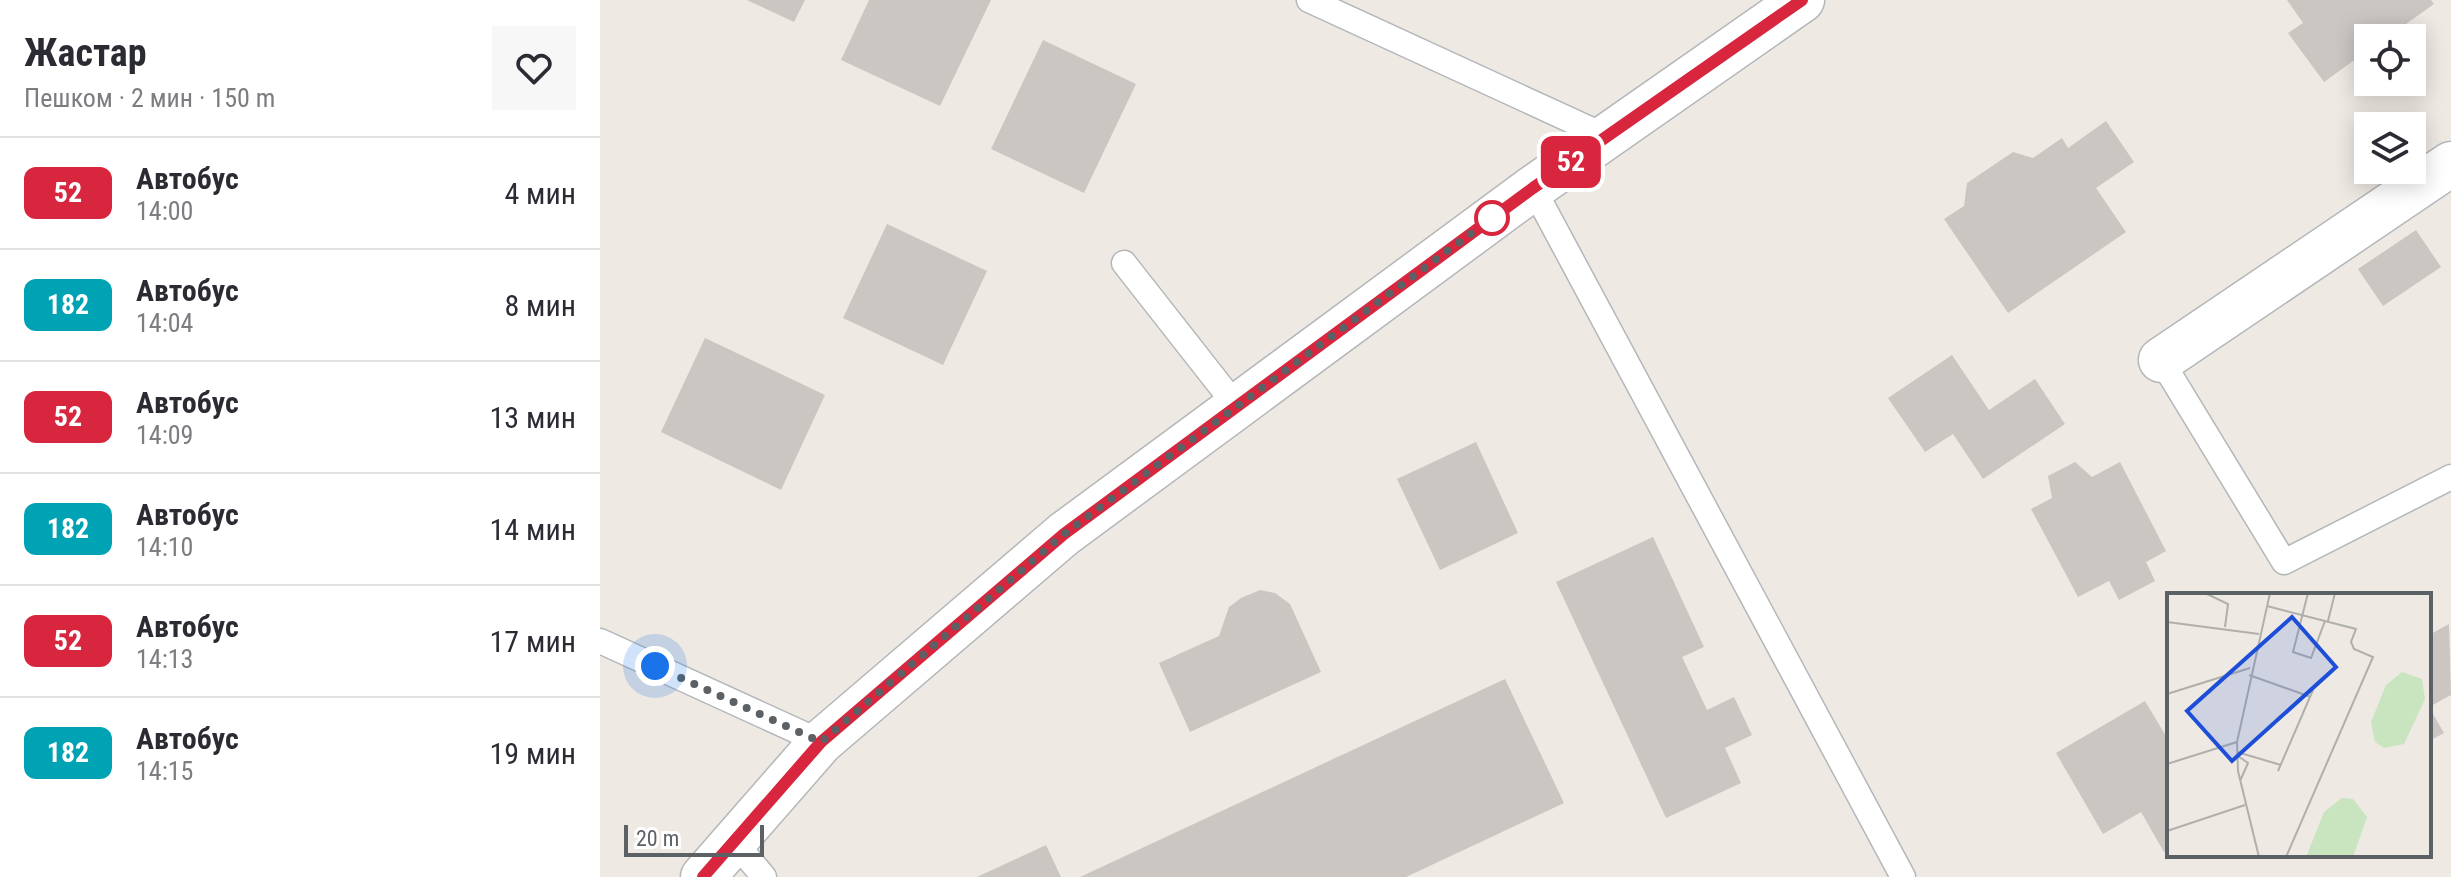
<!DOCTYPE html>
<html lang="ru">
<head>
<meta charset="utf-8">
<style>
	:root { --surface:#fff; --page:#f7f7f7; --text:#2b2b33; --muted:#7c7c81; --line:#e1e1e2 }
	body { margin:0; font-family:"Roboto Condensed",sans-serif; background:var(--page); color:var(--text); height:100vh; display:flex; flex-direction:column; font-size:30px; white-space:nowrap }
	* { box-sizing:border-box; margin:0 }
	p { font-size:26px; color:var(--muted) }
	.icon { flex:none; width:44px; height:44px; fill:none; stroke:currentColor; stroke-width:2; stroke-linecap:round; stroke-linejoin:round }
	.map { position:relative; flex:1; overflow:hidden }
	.sheet { display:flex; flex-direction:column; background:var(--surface); width:600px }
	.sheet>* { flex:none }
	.badge { padding:0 16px; border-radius:12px; font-size:28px; line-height:52px }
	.buttons { position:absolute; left:1754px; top:24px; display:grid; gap:16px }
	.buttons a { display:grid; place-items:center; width:72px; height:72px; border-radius:0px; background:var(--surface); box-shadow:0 4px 20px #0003; font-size:40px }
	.scale { position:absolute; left:24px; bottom:20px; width:140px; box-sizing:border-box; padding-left:8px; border:4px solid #5b6164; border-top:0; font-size:22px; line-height:28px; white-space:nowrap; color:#5b6164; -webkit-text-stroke:6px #fff; paint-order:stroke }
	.you { position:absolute; width:40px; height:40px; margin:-20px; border:6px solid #fff; border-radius:50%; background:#1a73e8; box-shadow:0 0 0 12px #1a73e833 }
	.map>.badge { position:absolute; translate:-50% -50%; box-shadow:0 0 0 4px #fff }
	.round { display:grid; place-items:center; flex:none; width:84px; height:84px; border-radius:0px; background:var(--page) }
	.headline { display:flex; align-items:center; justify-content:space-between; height:136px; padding:0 24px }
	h1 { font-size:38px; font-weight:700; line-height:60px }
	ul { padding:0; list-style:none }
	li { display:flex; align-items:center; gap:24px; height:112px; padding:0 24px; border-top:2px solid var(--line) }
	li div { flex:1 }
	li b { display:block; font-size:30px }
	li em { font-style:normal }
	li .badge { min-width:88px; font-weight:700; text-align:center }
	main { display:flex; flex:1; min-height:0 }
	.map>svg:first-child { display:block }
	.building { fill:#cbc6c2 }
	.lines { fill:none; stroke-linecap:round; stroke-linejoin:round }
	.service-casing { stroke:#b4b7ba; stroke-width:27 }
	.minor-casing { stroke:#b4b7ba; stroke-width:47 }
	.tertiary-casing { stroke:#b4b7ba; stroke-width:47 }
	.service { stroke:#fff; stroke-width:24 }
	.minor { stroke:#fff; stroke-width:44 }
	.tertiary { stroke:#fff; stroke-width:44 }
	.line-casing { stroke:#fff; stroke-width:18 }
	.line { stroke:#d7263d; stroke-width:12 }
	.walk { stroke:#5b6164; stroke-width:8; stroke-dasharray:0 14.4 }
	.stop-dot { fill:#fff; stroke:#d7263d; stroke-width:4 }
	.inset-road { fill:none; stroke:#afafac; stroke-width:2 }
	.view { fill:#1d4ed8; fill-opacity:0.15; stroke:#1d4ed8; stroke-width:4 }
	.inset-edge { fill:none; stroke:#5b6164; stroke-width:4 }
</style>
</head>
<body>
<main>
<section class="sheet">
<div class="headline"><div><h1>Жастар</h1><p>Пешком · 2 мин · 150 m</p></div><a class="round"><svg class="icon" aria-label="heart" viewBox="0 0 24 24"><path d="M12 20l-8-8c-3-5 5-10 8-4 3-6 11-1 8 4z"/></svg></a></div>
<ul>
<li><span class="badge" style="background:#d7263d;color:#fff">52</span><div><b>Автобус</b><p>14:00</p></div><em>4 мин</em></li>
<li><span class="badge" style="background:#00a3b4;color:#fff">182</span><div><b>Автобус</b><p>14:04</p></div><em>8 мин</em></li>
<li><span class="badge" style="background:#d7263d;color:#fff">52</span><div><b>Автобус</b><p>14:09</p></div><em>13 мин</em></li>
<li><span class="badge" style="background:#00a3b4;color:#fff">182</span><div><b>Автобус</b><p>14:10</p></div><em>14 мин</em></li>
<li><span class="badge" style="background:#d7263d;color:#fff">52</span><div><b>Автобус</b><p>14:13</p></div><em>17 мин</em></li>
<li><span class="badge" style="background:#00a3b4;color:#fff">182</span><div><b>Автобус</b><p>14:15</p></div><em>19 мин</em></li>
</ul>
</section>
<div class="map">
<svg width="1851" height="877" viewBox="0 0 1851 877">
	<rect width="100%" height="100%" fill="#eee9e3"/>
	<path class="building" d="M147,0h58l-11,22z
		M269,0h122l-51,106 -99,-46z
		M1687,0h144l3,4 -28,20 -1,14h-37v26l-15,-3 -29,21 -36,-49 15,-10z
		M443,40l93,44 -52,109 -93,-44z
		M1506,121l28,41 -38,26 30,44 -118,81 -64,-94 20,-13 3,-23 46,-31 20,6 29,-20 6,10z
		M287,224l100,47 -44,94 -100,-47z
		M1816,230l25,37 -58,39 -25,-37z
		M105,338l120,57 -44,95 -120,-58z
		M1352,355l37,55 46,-31 30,45 -82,55 -30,-45 -28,18 -37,-54z
		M876,442l42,91 -78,37 -43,-91z
		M1475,462l17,15 28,-15 46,89 -20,11 9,19 -36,19 -10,-19 -31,16 -47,-88 21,-11 -4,-22z
		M1053,537l51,110 -22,10 25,53 27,-13 18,38 -27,13 16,35 -75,35 -110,-236z
		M660,590l15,3 15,11 31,68 -131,60 -31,-69 60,-27 10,-29 12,-9z
		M1849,624l2,71 -22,12 15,26 -15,8v-106z
		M905,679l59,124 -158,74h-326z
		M1545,701l24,40v108l-5,3 -23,-40 -38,22 -47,-81z
		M446,845l15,32h-84z"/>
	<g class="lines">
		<g class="service-casing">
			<path id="service" d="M709,0l298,137
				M933,188l370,689
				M524,263l113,144
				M1561,360l123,202 167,-85
				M0,641l221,101
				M133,840l31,37"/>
		</g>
		<g class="minor-casing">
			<path id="minor" d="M1561,360l290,-196"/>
		</g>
		<g class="tertiary-casing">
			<path id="tertiary" d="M103,877l118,-135 243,-208 469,-346 269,-188"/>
		</g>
		<use href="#service" class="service"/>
		<use href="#minor" class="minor"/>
		<use href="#tertiary" class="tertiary"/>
	</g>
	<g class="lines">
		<g class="line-casing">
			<path id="line" d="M103,877l118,-135 243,-208 469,-346 269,-188"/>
		</g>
		<use href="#line" class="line"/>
		<path class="walk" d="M55,666l166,76 243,-208 428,-316"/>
	</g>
	<circle class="stop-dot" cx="892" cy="218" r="16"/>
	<g transform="translate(1567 593)">
		<rect width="264" height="264" fill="#eee9e3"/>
		<path d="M235,79l20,7 3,20 -21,45 -20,4 -9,-6 -4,-20 15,-37zM175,205l11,1 14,18 -14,40h-47l18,-45z" fill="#c8e5bf"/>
		<path class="inset-road" d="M38,0l23,11 -3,23M141,0l-15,59 18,6 14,-37M100,13l89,23 -5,13 3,7 19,8 -87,200M161,28l7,-28M0,29l92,12M82,82l62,22M0,101l83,-26M70,159l44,13M71,163l10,7 -8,18M0,171l70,-22M111,178l35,-81M0,238l78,-26M92,264l-21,-86 -1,-29 33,-149"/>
		<path class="view" d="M125,24l44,50 -104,94 -45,-50z"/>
		<rect width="264" height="264" class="inset-edge"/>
	</g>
</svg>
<div class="buttons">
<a><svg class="icon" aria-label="locate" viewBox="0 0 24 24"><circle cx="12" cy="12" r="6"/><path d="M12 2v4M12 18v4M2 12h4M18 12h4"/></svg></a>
<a><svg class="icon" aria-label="layers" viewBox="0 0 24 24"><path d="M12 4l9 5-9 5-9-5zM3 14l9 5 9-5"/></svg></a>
</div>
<div class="scale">20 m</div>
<div class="you" style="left:55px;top:666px"></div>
<b class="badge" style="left:971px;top:162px;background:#d7263d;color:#fff">52</b>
</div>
</main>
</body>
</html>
